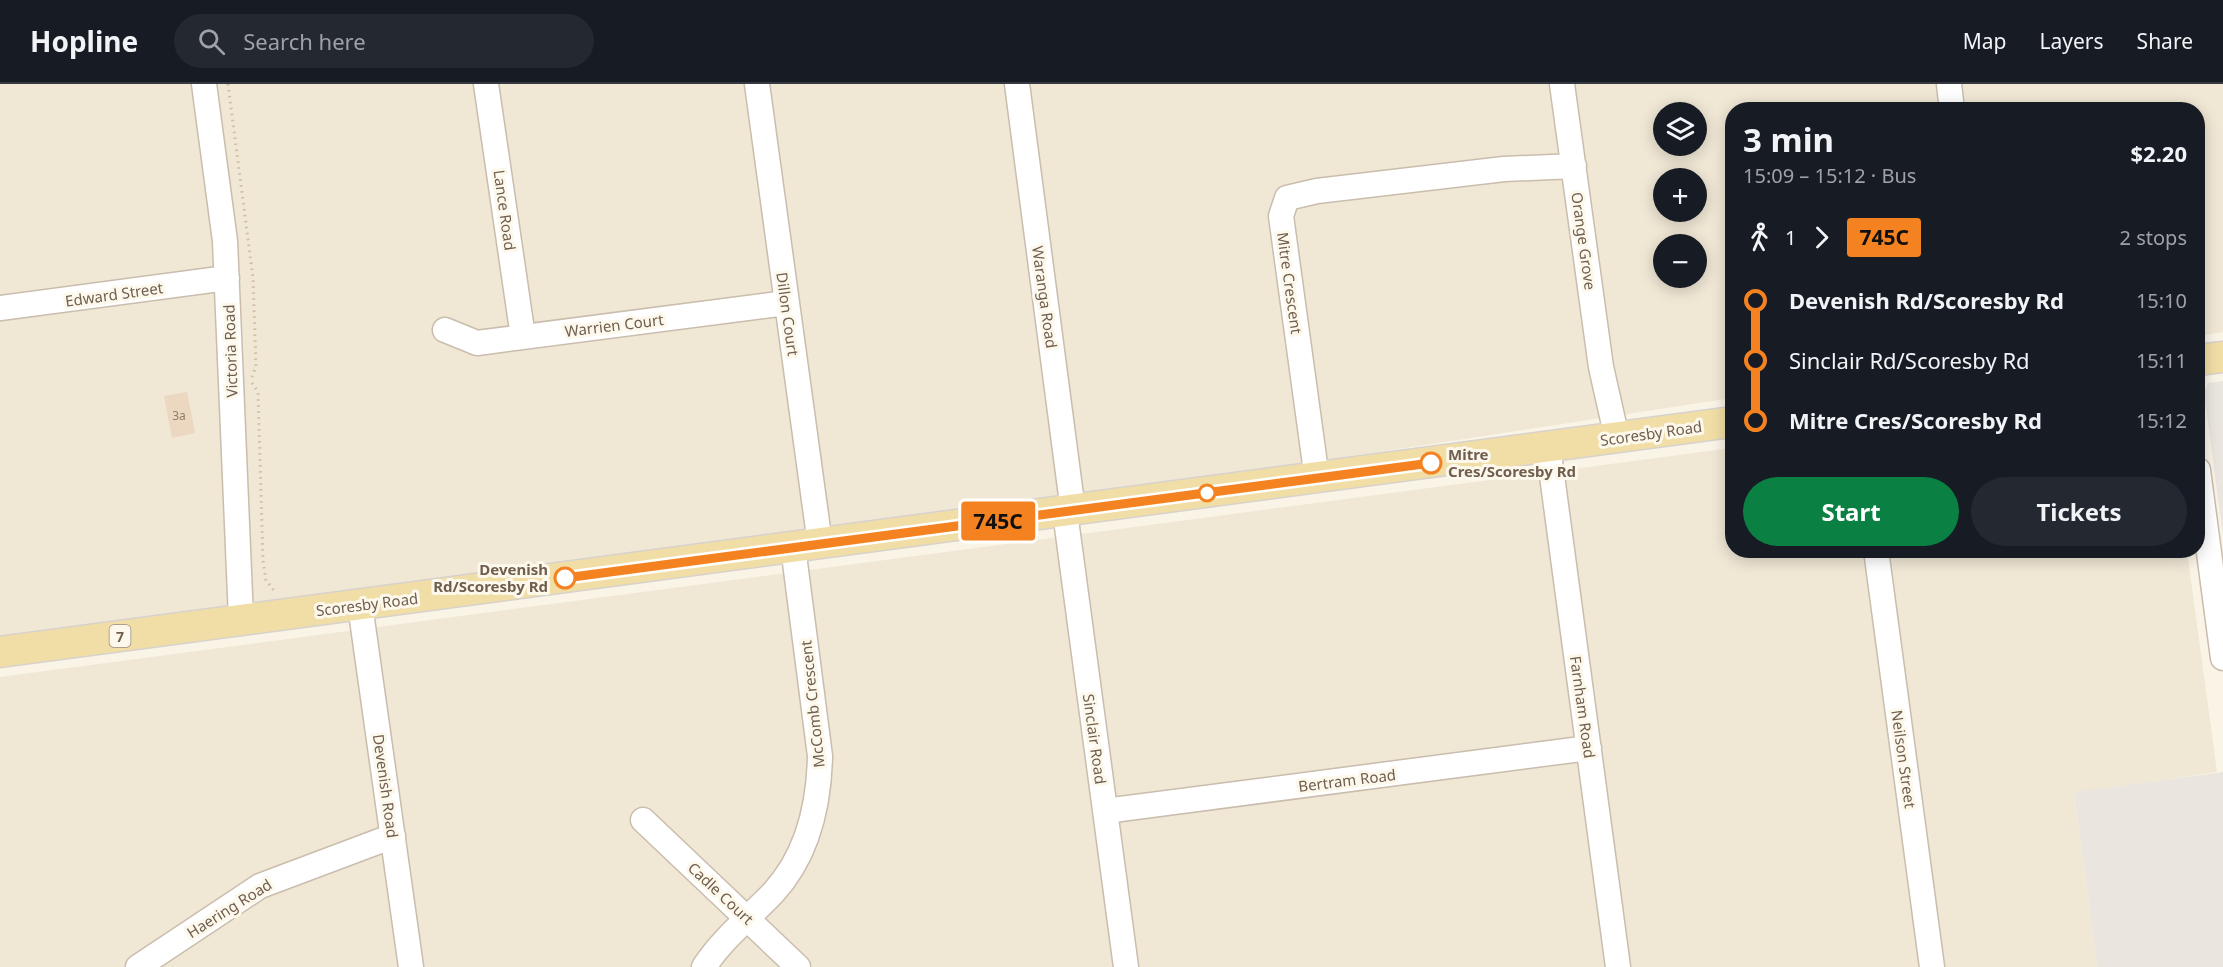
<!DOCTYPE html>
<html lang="en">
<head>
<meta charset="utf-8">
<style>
	:root { --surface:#171b24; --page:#242831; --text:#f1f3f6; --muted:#9ea1a6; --line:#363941; --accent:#0b8043 }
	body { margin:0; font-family:"Noto Sans",sans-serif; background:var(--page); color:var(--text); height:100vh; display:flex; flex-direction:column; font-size:22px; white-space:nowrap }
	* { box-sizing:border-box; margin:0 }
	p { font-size:20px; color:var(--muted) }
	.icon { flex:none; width:33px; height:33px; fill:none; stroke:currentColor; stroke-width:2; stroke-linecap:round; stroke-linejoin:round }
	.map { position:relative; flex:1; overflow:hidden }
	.details { position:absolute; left:1725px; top:18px; width:480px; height:456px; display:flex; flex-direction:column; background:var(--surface); border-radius:24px; box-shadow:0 3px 15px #0003 }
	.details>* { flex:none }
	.badge { padding:0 12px; border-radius:4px; font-size:21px; line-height:39px }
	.buttons { position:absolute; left:1653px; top:18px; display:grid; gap:12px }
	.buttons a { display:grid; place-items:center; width:54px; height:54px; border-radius:50%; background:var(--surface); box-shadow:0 3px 15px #0003; font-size:30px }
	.map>.badge { position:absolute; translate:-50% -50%; box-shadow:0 0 0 3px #fff }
	.legs { display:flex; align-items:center; gap:9px; height:66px; padding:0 18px; font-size:20px }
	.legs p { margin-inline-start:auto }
	.headline { display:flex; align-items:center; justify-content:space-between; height:102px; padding:0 18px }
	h1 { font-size:33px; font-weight:700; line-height:45px }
	.button { display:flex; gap:12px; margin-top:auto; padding:12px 18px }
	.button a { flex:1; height:69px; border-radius:36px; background:var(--accent); color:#fff; font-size:24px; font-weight:700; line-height:69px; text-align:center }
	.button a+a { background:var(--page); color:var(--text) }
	ul { padding:0 18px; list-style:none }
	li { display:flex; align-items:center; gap:21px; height:60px; font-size:22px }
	li i { display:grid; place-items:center; width:9px; height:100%; margin:0 8px; background:currentColor }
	li i::after { content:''; width:15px; height:15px; margin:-8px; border:4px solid; border-radius:50%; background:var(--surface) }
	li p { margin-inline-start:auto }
	li:first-child i { background:linear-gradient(#0000 50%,currentColor 0) }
	li:last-child i { background:linear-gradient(currentColor 50%,#0000 0) }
	header { display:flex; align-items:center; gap:36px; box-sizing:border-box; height:84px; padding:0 30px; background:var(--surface); border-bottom:2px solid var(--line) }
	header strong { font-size:28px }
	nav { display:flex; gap:33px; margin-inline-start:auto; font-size:21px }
	.search { width:420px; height:54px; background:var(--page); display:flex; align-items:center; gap:15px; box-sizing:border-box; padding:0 21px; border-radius:33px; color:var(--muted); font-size:22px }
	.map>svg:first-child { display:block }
	.residential { fill:#f0e7d5; fill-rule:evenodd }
	.industrial { fill:#eae6df }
	.building { fill:#ecd7c1 }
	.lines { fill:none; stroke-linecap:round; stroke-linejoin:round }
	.minor-casing { stroke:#cabdad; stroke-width:27 }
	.major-casing { stroke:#d7d2cd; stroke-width:33 }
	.path { stroke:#d0bba4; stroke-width:3; stroke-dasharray:1.5 4.5; stroke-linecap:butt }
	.minor { stroke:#fff; stroke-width:24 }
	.major { stroke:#f1dea6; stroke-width:30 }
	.line-1-casing { stroke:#fff; stroke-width:14 }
	.line-1 { stroke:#f58220; stroke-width:9 }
	.stop-1-dot { fill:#fff; stroke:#f58220; stroke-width:3 }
	.labels { text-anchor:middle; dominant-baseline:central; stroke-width:6; stroke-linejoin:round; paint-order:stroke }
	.number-label { font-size:12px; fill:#8f7c6b }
	.shield { fill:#fdf8ec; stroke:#9a8c7d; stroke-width:1.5 }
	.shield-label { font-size:14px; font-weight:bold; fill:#705e4e }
	.street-label { font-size:15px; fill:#705e4e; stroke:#fdf8ec }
	.stop-label { font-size:15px; font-weight:bold; fill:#705e4e; stroke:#fdf8ec; text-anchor:start }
</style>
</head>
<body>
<header>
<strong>Hopline</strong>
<div class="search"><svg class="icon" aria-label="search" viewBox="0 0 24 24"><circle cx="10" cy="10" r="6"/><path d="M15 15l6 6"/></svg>Search here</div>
<nav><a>Map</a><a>Layers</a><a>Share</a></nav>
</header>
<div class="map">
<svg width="2223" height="883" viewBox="0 0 2223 883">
	<rect width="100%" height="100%" fill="#f9f4e6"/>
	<path class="residential" d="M0,0h2223v248l-25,4v-226h-466v288l-692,106 -1040,135zM1664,28h32v34h-32zM1664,94h32v34h-32zM1664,160h32v34h-32z
		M1732,364v102l455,1 30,221 -143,21 23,174h-2097v-290z"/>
	<path class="industrial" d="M2223,297v155l-19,-143 4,-10z
		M2223,688v195h-126l-23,-175z"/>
	<path class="building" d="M187,308l8,41 -23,5 -8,-42z"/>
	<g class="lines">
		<g class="minor-casing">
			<path id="minor" d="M204,0l21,157 16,378
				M486,0l37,253
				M757,0l63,460
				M1017,0l56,427
				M1562,0l39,283 16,71
				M1949,0l3,26
				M0,224l227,-30
				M445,246l32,13 309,-40
				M1548,362l70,521
				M2198,386l25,188
				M1317,395l-36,-263 6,-18 30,-7 187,-22 70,-3
				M1065,428l61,455
				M1876,466l56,417
				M360,521l51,362
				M1105,727l484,-63
				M643,736l155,147
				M138,883l122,-81 133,-50
				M704,883c18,-28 46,-50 69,-74 35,-38 46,-87 47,-137l-27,-209"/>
		</g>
		<g class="major-casing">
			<path id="major" d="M2198,276l25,-3
				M0,568l1732,-230"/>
		</g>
		<path class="path" d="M228,0l25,194 3,88 -4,11
			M252,299l6,9 5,169 3,19 9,12"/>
		<use href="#minor" class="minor"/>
		<use href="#major" class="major"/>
	</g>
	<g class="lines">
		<g class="line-1-casing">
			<path id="line-1" d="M565,494l866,-115"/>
		</g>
		<use href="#line-1" class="line-1"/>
	</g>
	<g class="stop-1-dot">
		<circle cx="1431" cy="379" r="10"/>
		<circle cx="1207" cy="409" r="8"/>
		<circle cx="565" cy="494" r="10"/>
	</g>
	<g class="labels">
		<g class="number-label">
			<text x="179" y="331">3a</text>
		</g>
		<rect class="shield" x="109.5" y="541" width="21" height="22" rx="4.5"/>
		<g class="shield-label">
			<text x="120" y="552">7</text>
		</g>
		<g class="street-label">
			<text transform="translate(505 126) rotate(82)">Lance Road</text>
			<text transform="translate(1584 157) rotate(82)">Orange Grove</text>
			<text transform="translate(1290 199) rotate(82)">Mitre Crescent</text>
			<text transform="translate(114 210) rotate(-8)">Edward Street</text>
			<text transform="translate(1045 213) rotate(82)">Waranga Road</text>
			<text transform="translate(788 230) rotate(82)">Dillon Court</text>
			<text transform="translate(614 241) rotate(-7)">Warrien Court</text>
			<text transform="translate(230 267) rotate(-92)">Victoria Road</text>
			<text transform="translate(1651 349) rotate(-8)">Scoresby Road</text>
			<text transform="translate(367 520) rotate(-7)">Scoresby Road</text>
			<text transform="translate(812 620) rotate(-96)">McComb Crescent</text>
			<text transform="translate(1583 623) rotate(82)">Farnham Road</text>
			<text transform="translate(1095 655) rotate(82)">Sinclair Road</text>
			<text transform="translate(1904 675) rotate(82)">Neilson Street</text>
			<text transform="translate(1347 696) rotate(-7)">Bertram Road</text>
			<text transform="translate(386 702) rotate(82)">Devenish Road</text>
			<text transform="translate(721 809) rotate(43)">Cadle Court</text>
			<text transform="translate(229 824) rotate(-32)">Haering Road</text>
		</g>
		<g class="stop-label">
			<text x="1448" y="370">Mitre<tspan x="1448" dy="17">Cres/Scoresby Rd</tspan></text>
			<text x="548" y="485" text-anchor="end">Devenish<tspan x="548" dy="17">Rd/Scoresby Rd</tspan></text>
		</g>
	</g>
</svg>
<div class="buttons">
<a><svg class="icon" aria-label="layers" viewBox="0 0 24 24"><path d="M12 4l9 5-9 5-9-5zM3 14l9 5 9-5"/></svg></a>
<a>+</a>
<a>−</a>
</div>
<b class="badge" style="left:998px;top:437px;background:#f58220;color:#111">745C</b>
<section class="details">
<div class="headline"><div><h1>3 min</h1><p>15:09 – 15:12 · Bus</p></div><b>$2.20</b></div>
<div class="legs"><svg class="icon" aria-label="walk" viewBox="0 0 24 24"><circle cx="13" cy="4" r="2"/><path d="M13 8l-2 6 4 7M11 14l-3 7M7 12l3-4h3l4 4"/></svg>1<svg class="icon" aria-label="forward" viewBox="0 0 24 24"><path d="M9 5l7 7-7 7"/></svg><b class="badge" style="background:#f58220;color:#111">745C</b><p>2 stops</p></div>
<ul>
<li><i style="color:#f58220"></i><b>Devenish Rd/Scoresby Rd</b><p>15:10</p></li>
<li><i style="color:#f58220"></i><span>Sinclair Rd/Scoresby Rd</span><p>15:11</p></li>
<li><i style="color:#f58220"></i><b>Mitre Cres/Scoresby Rd</b><p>15:12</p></li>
</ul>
<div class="button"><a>Start</a><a>Tickets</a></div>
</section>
</div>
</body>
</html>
